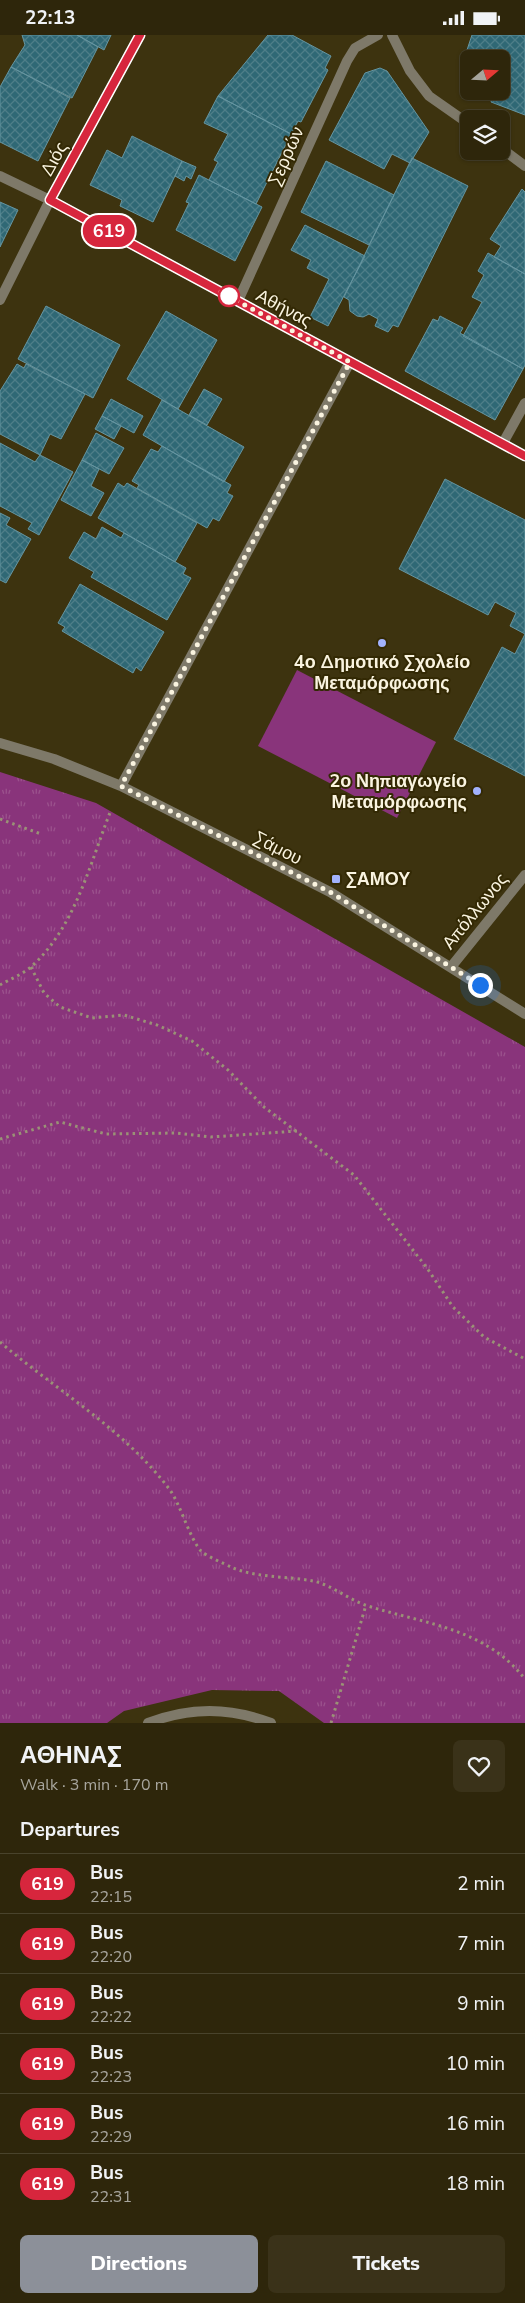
<!DOCTYPE html>
<html lang="en">
<head>
<meta charset="utf-8">
<style>
	:root { --surface:#2e260b; --page:#3a3219; --text:#f1f3f6; --muted:#a7a59d; --line:#49432c; --accent:#8c9099 }
	body { margin:0; font-family:"Nunito Sans",sans-serif; background:var(--page); color:var(--text); height:100vh; display:flex; flex-direction:column; font-size:19px; white-space:nowrap }
	* { box-sizing:border-box; margin:0 }
	p { font-size:16px; color:var(--muted) }
	.icon { flex:none; width:28px; height:28px; fill:none; stroke:currentColor; stroke-width:2; stroke-linecap:round; stroke-linejoin:round }
	.map { position:relative; height:1688px; overflow:hidden }
	.side { display:flex; flex-direction:column; background:var(--surface); flex:1 }
	.side>* { flex:none }
	.badge { padding:0 10px; border-radius:16px; font-size:18px; line-height:32px }
	.needle { width:32px; rotate:71deg }
	.buttons { position:absolute; left:460px; top:15px; display:grid; gap:10px }
	.buttons a { display:grid; place-items:center; width:50px; height:50px; border-radius:8px; background:var(--surface); box-shadow:0 1px 4px #0004,0 0 0 1px var(--line); font-size:25px }
	.you { position:absolute; width:25px; height:25px; margin:-12px; border:4px solid #fff; border-radius:50%; background:#1a73e8; box-shadow:0 0 0 8px #1a73e833 }
	.map>.badge { position:absolute; translate:-50% -50%; box-shadow:0 0 0 2px #fff }
	h2 { padding:0 20px; font-size:19px; line-height:45px }
	.round { display:grid; place-items:center; flex:none; width:52px; height:52px; border-radius:8px; background:var(--page) }
	.headline { display:flex; align-items:center; justify-content:space-between; height:85px; padding:0 20px }
	h1 { font-size:24px; font-weight:800; line-height:38px }
	.action { display:flex; gap:10px; margin-top:auto; padding:10px 20px }
	.action a { flex:1; height:58px; border-radius:8px; background:var(--accent); color:#fff; font-size:20px; font-weight:800; line-height:58px; text-align:center }
	.action a+a { background:var(--page); color:var(--text) }
	ul { padding:0; list-style:none }
	li { display:flex; align-items:center; gap:15px; height:60px; padding:0 20px; border-top:1px solid var(--line) }
	li div { flex:1 }
	li b { display:block; font-size:19px }
	li em { font-style:normal }
	li .badge { min-width:55px; font-weight:700; text-align:center }
	.status { display:flex; justify-content:space-between; align-items:center; height:35px; padding:0 25px; background:var(--surface); direction:ltr }
	.status svg { height:14px; fill:currentColor }
	.map>svg:first-child { display:block }
	.grass { fill:url(#grass-tufts) }
	.garden { fill:#89347b }
	.building { fill:url(#building-cross-hatch); stroke:#6595a1 }
	.lines { fill:none; stroke-linecap:round; stroke-linejoin:round }
	.path { stroke:#9a9276; stroke-width:3; stroke-dasharray:2.5 4; stroke-linecap:butt }
	.street { stroke:#7e7969; stroke-width:10 }
	.line-casing { stroke:#fff; stroke-width:11 }
	.line { stroke:#d7263d; stroke-width:8 }
	.walk { stroke:#faf4e0; stroke-width:5; stroke-dasharray:0 9 }
	.stop-dot { fill:#fff; stroke:#d7263d; stroke-width:2.5 }
	.poi-dot { fill:#a2b2fd; stroke:#332904; stroke-width:2 }
	.labels { text-anchor:middle; dominant-baseline:central; stroke-width:4; stroke-linejoin:round; paint-order:stroke }
	.street-label { font-size:18px; fill:#faf4e0; stroke:#332904 }
	.poi-label { font-size:18px; font-weight:bold; fill:#faf4e0; stroke:#332904 }
</style>
</head>
<body>
<div class="status"><b>22:13</b><svg viewBox="0 0 49 12"><path d="M0 12V9h3v3zM5 12V6h3v6zM10 12V3h3v9zM15 12V0h3v12zM26 1h20v11H26zM47 4h2v5h-2z"/></svg></div>
<div class="map">
<svg width="525" height="1688" viewBox="0 0 525 1688">
	<defs>
		<pattern id="grass-tufts" width="24" height="20" patternUnits="userSpaceOnUse" patternTransform="scale(1.25)"><rect width="24" height="20" fill="#89347b"/><path d="M3 7l-1-3M5 7V3M7 7l1-3M15 17l-1-3M17 17v-4M19 17l1-3" fill="none" stroke="#9b528d"/></pattern>
		<pattern id="building-cross-hatch" width="8" height="8" patternUnits="userSpaceOnUse" patternTransform="scale(1.25)"><rect width="8" height="8" fill="#2f6875"/><path d="M0 0l8 8M0 8l8-8" fill="none" stroke="#4e7e88"/></pattern>
	</defs>
	<rect width="100%" height="100%" fill="#3d330f"/>
	<path class="grass" d="M0,737l96,31 429,244v676h-201l-45,-32 -67,-1 -88,21 -17,12h-107z"/>
	<path class="garden" d="M297,635l139,72 -39,76 -139,-72z"/>
	<path class="building" d="M22,0h55l21,12 -26,51 -61,-31 14,-22z
		M77,0h34l-7,15z
		M268,0h24l39,21 -6,12 3,2 -27,52 -3,-1 -7,13 -73,-38z
		M472,0h53v80l-34,-13 4,-11h6v-17l4,-9 -4,-2v-4h-11l-23,-9z
		M11,32l59,31 -32,63 -38,-19v-55z
		M380,33l7,3 42,61 -19,31 -18,-9 -8,15 -55,-29 36,-67z
		M218,61l73,38 -35,70 -47,-24 9,-18 -4,-2 14,-26 -24,-11z
		M132,101l50,25 -29,61 -33,-16 2,-6 -32,-15 17,-35 15,8z
		M412,123l56,28 -70,141 -5,-2 -5,7 -13,-6 3,-7 -9,-5 -6,3 -6,-1 -7,-5 -1,-11 -5,-3z
		M182,126l14,6 -5,12 -5,-3 -2,5 -9,-5z
		M326,126l68,34 -25,50 -68,-33z
		M199,140l63,32 -27,54 -59,-31 13,-27 -3,-1z
		M522,154l3,3v82l-31,-17 7,-11 -11,-7z
		M0,167l18,8 -18,37z
		M305,190l60,31 -37,70 -18,-9 19,-38 -22,-11 4,-8 -20,-10z
		M488,218l37,21v91l-2,4 -60,-33 19,-34 -10,-5 12,-22 -6,-4z
		M46,271l74,39 -27,53 -75,-39z
		M166,276l51,29 -39,69 -51,-30z
		M440,281l23,12 -3,5 63,36 -28,51 -90,-49 28,-52 5,2z
		M17,329l7,4 2,-4 59,30 -24,45 -11,-5 -10,21 -40,-21v-43z
		M204,354l18,10 -15,26 -18,-10z
		M111,364l32,17 -9,17 -32,-17z
		M162,365l82,47 -20,35 -81,-47z
		M102,381l19,10 -7,13 -19,-10z
		M96,398l28,15 -15,26 -27,-14z
		M0,408l35,19 5,-7 33,17 -34,63 -11,-6 4,-6 -32,-17z
		M162,411l69,39 -4,8 6,3 -14,25 -6,-3 -6,10 -70,-40 2,-3 -7,-4 19,-32 7,3z
		M82,425l17,9 -8,17 13,7 -13,23 -30,-16z
		M445,444l80,41v114l-15,-8 6,-13 -21,-11 -7,13 -89,-46z
		M118,448l6,4 3,-4 70,40 -22,39 -77,-44z
		M0,478l10,5 -4,7 25,14 -25,44 -6,-3z
		M102,492l19,11 3,-5 62,35 -3,6 8,4 -24,42 -76,-43 3,-5 -25,-14 15,-26 12,7z
		M80,549l84,48 -23,39 -5,-4 -3,6 -71,-42 3,-4 -7,-4z
		M525,599v142l-71,-37 48,-92 13,7z"/>
	<g class="lines">
		<path class="path" d="M0,784l41,15
			M31,932l13,26 16,14 32,11 32,-3 33,10 35,16 36,29 36,37 90,68 73,93 26,39 31,30 41,22
			M0,950c10,-6 24,-11 33,-20 43,-40 57,-102 78,-155
			M0,1104l60,-17 46,12 70,-1 35,4 86,-6
			M0,1307c56,48 125,88 170,148 11,16 20,49 31,61 7,6 22,12 30,16 24,11 56,9 82,14 19,4 36,19 55,25 57,18 117,22 157,73
			M331,1688l35,-118"/>
		<path class="street" d="M392,0l18,36 19,25 40,28
			M501,113l24,18
			M0,141l50,24 475,256
			M0,265l50,-100 90,-165
			M238,266l109,-240 8,-13 23,-13
			M503,408l22,-40
			M0,708l54,16 67,27 209,106 195,122
			M121,751l229,-424
			M451,932l74,-92
			M148,1688c42,-16 81,-16 123,0"/>
	</g>
	<g class="lines">
		<g class="line-casing">
			<path id="line" d="M140,0l-90,165 475,256"/>
		</g>
		<use href="#line" class="line"/>
		<path class="walk" d="M229,261l-8,-4 129,70 -229,424 209,106 150,93"/>
	</g>
	<circle class="stop-dot" cx="229" cy="261" r="10"/>
	<g class="poi-dot">
		<circle cx="382" cy="608" r="5"/>
		<circle cx="477" cy="756" r="5"/>
		<rect x="331" y="839" width="10" height="10" rx="2.5"/>
	</g>
	<g class="labels">
		<g class="street-label">
			<text transform="translate(286 121) rotate(-66)">Σερρών</text>
			<text transform="translate(54 124) rotate(-61)">Διός</text>
			<text transform="translate(284 273) rotate(28)">Αθήνας</text>
			<text transform="translate(278 813) rotate(27)">Σάμου</text>
			<text transform="translate(475 876) rotate(-51)">Απόλλωνος</text>
		</g>
		<g class="poi-label">
			<text x="382" y="627">4ο Δημοτικό Σχολείο<tspan x="382" dy="21">Μεταμόρφωσης</tspan></text>
			<text x="467" y="746" text-anchor="end">2ο Νηπιαγωγείο<tspan x="467" dy="21">Μεταμόρφωσης</tspan></text>
			<text x="346" y="844" text-anchor="start">ΣΑΜΟΥ</text>
		</g>
	</g>
</svg>
<div class="buttons">
<a><svg class="needle" viewBox="-14 -14 28 28"><path d="M0-13l5 13h-10z" fill="#e53935"/><path d="M0 13l5-13h-10z" fill="#a7a59d"/></svg></a>
<a><svg class="icon" aria-label="layers" viewBox="0 0 24 24"><path d="M12 4l9 5-9 5-9-5zM3 14l9 5 9-5"/></svg></a>
</div>
<div class="you" style="left:480px;top:950px"></div>
<b class="badge" style="left:109px;top:196px;background:#d7263d;color:#fff">619</b>
</div>
<section class="side">
<div class="headline"><div><h1>ΑΘΗΝΑΣ</h1><p>Walk · 3 min · 170 m</p></div><a class="round"><svg class="icon" aria-label="heart" viewBox="0 0 24 24"><path d="M12 20l-8-8c-3-5 5-10 8-4 3-6 11-1 8 4z"/></svg></a></div>
<h2>Departures</h2>
<ul>
<li><span class="badge" style="background:#d7263d;color:#fff">619</span><div><b>Bus</b><p>22:15</p></div><em>2 min</em></li>
<li><span class="badge" style="background:#d7263d;color:#fff">619</span><div><b>Bus</b><p>22:20</p></div><em>7 min</em></li>
<li><span class="badge" style="background:#d7263d;color:#fff">619</span><div><b>Bus</b><p>22:22</p></div><em>9 min</em></li>
<li><span class="badge" style="background:#d7263d;color:#fff">619</span><div><b>Bus</b><p>22:23</p></div><em>10 min</em></li>
<li><span class="badge" style="background:#d7263d;color:#fff">619</span><div><b>Bus</b><p>22:29</p></div><em>16 min</em></li>
<li><span class="badge" style="background:#d7263d;color:#fff">619</span><div><b>Bus</b><p>22:31</p></div><em>18 min</em></li>
</ul>
<div class="action"><a>Directions</a><a>Tickets</a></div>
</section>
</body>
</html>
